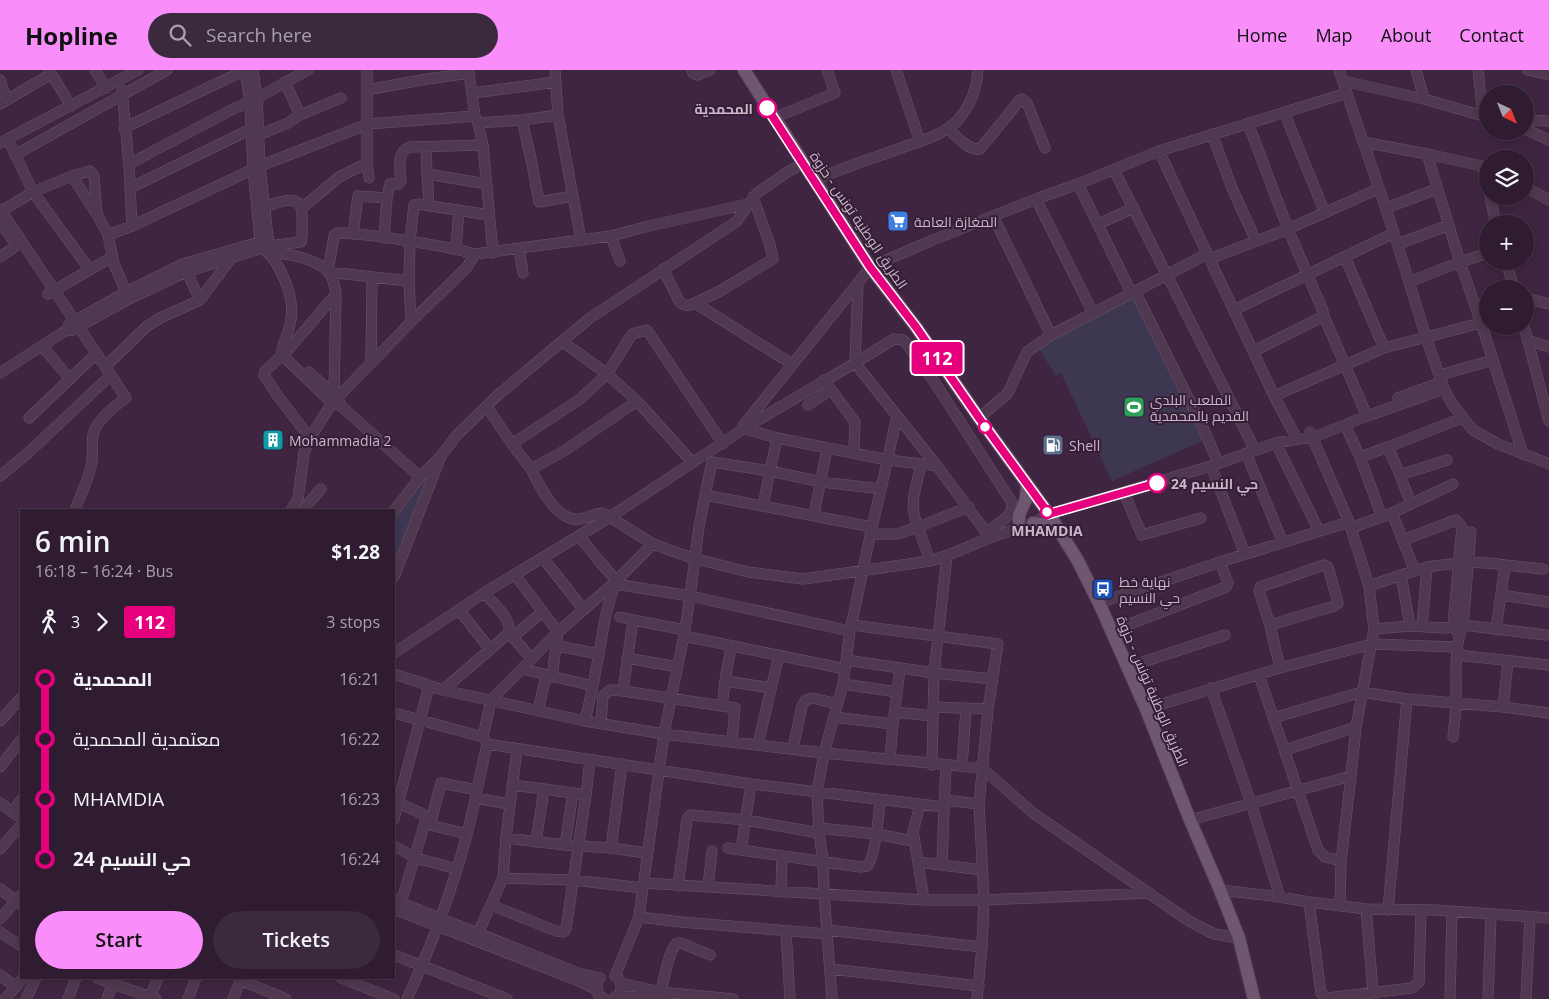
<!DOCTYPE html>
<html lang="en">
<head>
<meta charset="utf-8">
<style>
	:root { --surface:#2f1c31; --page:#3b293d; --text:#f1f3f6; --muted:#a7a1ab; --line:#4a3a4d; --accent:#f98df9 }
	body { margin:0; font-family:"Open Sans",Cairo,sans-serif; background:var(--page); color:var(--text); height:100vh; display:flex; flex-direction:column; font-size:19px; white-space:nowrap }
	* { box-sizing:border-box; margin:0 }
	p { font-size:16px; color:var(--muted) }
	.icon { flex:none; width:28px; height:28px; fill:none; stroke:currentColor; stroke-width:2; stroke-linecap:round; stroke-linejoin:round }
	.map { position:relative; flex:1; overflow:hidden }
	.details { position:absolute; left:20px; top:439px; width:375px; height:470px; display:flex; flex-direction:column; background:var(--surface); border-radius:0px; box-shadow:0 2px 8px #0003,0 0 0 1px var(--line) }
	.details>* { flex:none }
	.badge { padding:0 10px; border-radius:4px; font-size:18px; line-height:32px }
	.needle { width:32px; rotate:137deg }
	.fabs { position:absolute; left:1479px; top:15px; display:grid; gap:10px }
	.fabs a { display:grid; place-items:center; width:55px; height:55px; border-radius:50%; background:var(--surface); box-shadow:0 2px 8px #0003,0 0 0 1px var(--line); font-size:25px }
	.map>.badge { position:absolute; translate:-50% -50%; box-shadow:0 0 0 2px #fff }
	.legs { display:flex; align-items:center; gap:8px; height:55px; padding:0 15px; font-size:16px }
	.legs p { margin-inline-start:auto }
	.summary { display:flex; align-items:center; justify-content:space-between; height:85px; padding:0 15px }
	h1 { font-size:28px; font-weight:600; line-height:38px }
	.primary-button { display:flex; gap:10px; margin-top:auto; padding:10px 15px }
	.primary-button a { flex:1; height:58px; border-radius:30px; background:var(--accent); color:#111; font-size:20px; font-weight:600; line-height:58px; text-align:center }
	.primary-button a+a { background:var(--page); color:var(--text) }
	ul { padding:0 15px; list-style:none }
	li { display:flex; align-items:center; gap:18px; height:60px; font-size:19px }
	li i { display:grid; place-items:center; width:8px; height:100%; margin:0 6px; background:currentColor }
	li i::after { content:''; width:12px; height:12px; margin:-6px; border:4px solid; border-radius:50%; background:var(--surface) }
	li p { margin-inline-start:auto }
	li:first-child i { background:linear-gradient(#0000 50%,currentColor 0) }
	li:last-child i { background:linear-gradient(currentColor 50%,#0000 0) }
	header { display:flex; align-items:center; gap:30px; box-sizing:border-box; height:70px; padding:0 25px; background:var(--accent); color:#111 }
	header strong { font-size:24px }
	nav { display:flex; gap:28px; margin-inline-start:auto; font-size:18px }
	.search { width:350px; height:45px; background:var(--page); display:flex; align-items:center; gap:12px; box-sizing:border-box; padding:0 18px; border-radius:28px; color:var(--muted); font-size:19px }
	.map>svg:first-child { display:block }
	.green { fill:#3e3752 }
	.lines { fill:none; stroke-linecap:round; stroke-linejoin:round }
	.minor-casing { stroke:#6b546b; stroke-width:11 }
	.major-casing { stroke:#564057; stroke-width:14 }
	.minor { stroke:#503950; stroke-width:10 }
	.major { stroke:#6f5770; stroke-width:12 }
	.line-1-casing { stroke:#fff; stroke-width:11 }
	.line-1 { stroke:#e6007e; stroke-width:8 }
	.stop-1-dot { fill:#fff; stroke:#e6007e; stroke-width:2.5 }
	.labels { text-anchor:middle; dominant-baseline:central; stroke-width:4; stroke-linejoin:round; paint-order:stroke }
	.stop-label { font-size:14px; font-weight:bold; fill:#cbb6cb; stroke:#351e36; text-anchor:end }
	.street-label { font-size:14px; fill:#cbb6cb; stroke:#351e36 }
	.poi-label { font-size:14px; fill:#cbb6cb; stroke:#351e36; text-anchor:start }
</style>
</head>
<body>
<header>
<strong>Hopline</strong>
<div class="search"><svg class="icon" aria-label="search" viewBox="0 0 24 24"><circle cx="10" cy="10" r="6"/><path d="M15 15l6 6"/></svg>Search here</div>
<nav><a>Home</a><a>Map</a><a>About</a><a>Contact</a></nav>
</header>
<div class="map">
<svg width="1549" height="929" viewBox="0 0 1549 929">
	<rect width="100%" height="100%" fill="#3f2541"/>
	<path class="green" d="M1134,221l73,148 -95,42 -51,-108 -5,3 -19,-30z
		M432,400l-38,94v-47z"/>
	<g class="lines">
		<g class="minor-casing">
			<path id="minor" d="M49,0l22,36
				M95,0l11,18
				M245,0l5,32 3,68 8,78c19,10 34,51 30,71 -1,10 -6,20 -9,30v6l50,48 9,3
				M253,0l4,28 3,68 9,80 -2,4
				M367,0v93l2,15
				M555,0l3,45
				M692,0l1,3 4,2 13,-5
				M896,0l24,72
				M1339,0l55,163 32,104 18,52 8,15 21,26 25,14 51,20
				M1416,0l8,29
				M1478,0l5,46 5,1
				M1528,0l21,5
				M0,10l7,20
				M1343,11l81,18 59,17
				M285,12l15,33
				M122,20l7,74 3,62
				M367,20l54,-10 48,-7 6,43 3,7 44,-3 36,-5 23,125 30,-4 38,-10 99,-22
				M473,23l83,-11
				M257,28l51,-28
				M0,34l51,-30
				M1284,42l41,101
				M774,48l61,-25 -8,-23
				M522,50l9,39 8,43 34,-6
				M1525,50l24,1
				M478,53l5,22 10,108
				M1248,53l40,106 35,82 -1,5 -2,2 -66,33
				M124,58l121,-58
				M948,59c8,7 21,22 32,20l40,-49 2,-1 5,4 18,45
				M1525,59l24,11
				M1212,64l20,54 24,53
				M259,65l29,-12 12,-8 41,-17
				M1363,72l64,12 33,108 28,-9
				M0,73l138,-73
				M426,78l1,26 60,10
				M1159,81l115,245 23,43
				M1427,84l55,12
				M15,85l152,-85
				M129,94l106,-56 15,-6
				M1487,98l-5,-2 6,22
				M1114,100l141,280
				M427,104l2,31
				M72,106l24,37
				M814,111c29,-14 60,-23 90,-34 14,-5 30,-9 43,-18 19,-12 30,-37 31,-59
				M1525,117l24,13
				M130,118l125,-61
				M1490,126l6,28
				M387,128l3,-14h9l2,-3c-1,-13 -5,-29 9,-34l73,-2
				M1036,129l57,114
				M302,138l37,-31 28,-14
				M1386,138l51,-19
				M0,139l126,189c-12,8 -30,23 -33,37 -2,10 1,21 -2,31 -3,15 -11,30 -16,44
				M0,142l33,-20 -25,-53
				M993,146l58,119 156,-81
				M0,152l15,21
				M1098,154l36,-16
				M353,164l5,-38 29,2 -3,40
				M108,165l6,29 12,28
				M611,166l9,25
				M1398,174l51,-19
				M456,178l3,-38
				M519,179l4,24
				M268,183c18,0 48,5 60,19 5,5 7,15 8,22l-2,101
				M475,184c-24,-7 -48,-10 -72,-14 -22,-3 -44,-7 -66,-7l-3,3 -6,36 81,9 1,-40 4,-36 4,-1 71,11
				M0,187l22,-15
				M1209,189l79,-30 90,-40
				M1506,191l8,28
				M185,198l15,32
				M663,199l16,32c5,6 9,5 16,2l97,61
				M90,200l-57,-78 39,-16 18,-5 4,5 3,38 11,21 24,-9 128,-60 108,-42 107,-8
				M409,211l2,41
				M1409,212l51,-20 21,61
				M1135,221l69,139 14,33
				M1131,222l-53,-108 81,-33 188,-58
				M48,224l64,-37
				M1525,228l24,6
				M695,233l25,-12 53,-32 -3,-14 -17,-48
				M1234,240l160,-77
				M1323,244l44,102
				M69,254l57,-32 57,-28 76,-22
				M1524,256l25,95
				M1527,270l22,7
				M563,272l44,32 25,-40 15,-4 76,114
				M42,276l28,33
				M1384,278l97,-25 42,131
				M371,293l1,-85
				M105,297l41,-40 14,-9 40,-18 32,-43
				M309,302l29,26 3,8 79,71
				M0,303l65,-42 8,-1 56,-31 57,-27 83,-26 32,-4c2,-7 1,-16 1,-24 1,-30 -26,-14 -44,-9
				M1440,305l53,-15
				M824,310l31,42 -1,30
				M1274,326l110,-48 -39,-91
				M1398,328l44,-16
				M808,335l23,-15
				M487,337l25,37 19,25 33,-18 73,-50 56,62
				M29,348l67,-64
				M979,348l29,-25 19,-41 24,-17
				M1345,355l15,32 28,-10 12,28 47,-15
				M743,356l115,-143
				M745,359l32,9
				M1310,362l39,90 20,64 5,43
				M310,368l-33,-43 -13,-20 1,-4 22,-20 49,-57
				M1276,373l43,88
				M512,374l68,-45 27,-25 30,27
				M1388,377l74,-29
				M1246,383l37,90
				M1360,387l22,60
				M921,395c-5,23 -13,39 -3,62l51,-20
				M1211,396l34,88
				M531,399c8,16 26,53 48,50 8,-1 15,-5 24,-6l50,31
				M1400,405l11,29
				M0,406l28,-23 83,-78
				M881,419l16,-73
				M1124,423l18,42 59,-17
				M705,425l7,-33 58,9 -7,35
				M306,436l15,-17
				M291,440l7,-11 6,-46 6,-15 22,-35 79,-81 56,-55 8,-13 106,-14
				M394,441l26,-34 19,-19
				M1392,443l61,-29
				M814,445l13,-67
				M1351,458l41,-15 23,58
				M871,464h27l20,-7 12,34
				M1403,470l53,-20 6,7 -8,87v12l2,5
				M543,488l41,52
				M1324,495l4,2 10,36 -4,3 -64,19 -11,-34 1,-4z
				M1505,495l38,4
				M515,505l43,57 -6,45
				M394,507l47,-121 15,-20 43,-42 91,-76 146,-96 21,-29 32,-22 14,-7
				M1369,516l32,-11
				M484,523c10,11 27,24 25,40l23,26
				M1501,525l47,7
				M1099,533l121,-41 129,-40
				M459,540l31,39
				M633,550l52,10
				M852,555l146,19 -10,65 -9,95 5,96 -2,47 -5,52
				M1270,555l10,43
				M1410,556l-9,-51 19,-6
				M1422,556l5,-59c26,-4 52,-7 78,-2l-9,65
				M850,561l-160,-35 9,-69 6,-32 167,32 9,-38 -59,-7 -52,-11 7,-33 111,22 49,6 49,66c10,-8 31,-16 25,-31l-74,-115 -30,-42 -4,-4 -9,-1 -39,24 82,103
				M1112,561l114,-44 2,-4 -8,-21
				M684,566l161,33
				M513,567l29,-25
				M557,576l42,8
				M394,583l90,-60 126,-76 141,-93 104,-61 3,-80 12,-16 63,-27 103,-41 42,-15
				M1457,585l92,10
				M627,588l50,9
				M846,590l88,13 58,6
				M1128,597l97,-32
				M522,599l71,17 13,-72 10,-34 -16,-18 -21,-26
				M394,604l49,16 142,31 79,13 160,19 158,15 51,45 156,108 25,13 25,4
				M1259,605l59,175 7,7 16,4
				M725,611l6,-35
				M843,614l54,8
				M1211,618l40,115 29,94
				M443,620l66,-57
				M623,621l99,15
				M933,637l55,2
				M1503,637l5,-45
				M1146,639l134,-41 92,-24 85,3
				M538,641l8,-35
				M895,642l38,4
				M394,643l89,24
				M833,647l60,7 7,-55
				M1273,648l89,-26 45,7 96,8 46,6
				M0,651l21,-23
				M585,651l8,-35
				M601,653l2,-27 7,-6 13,1 10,-71 -13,-3
				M1453,667c1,-12 3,-23 3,-35 1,-25 -3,-53 7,-77l8,-93
				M732,671l3,-33 -13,-2 3,-25 46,7
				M487,674l264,40 193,23 2,-41
				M758,674l21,-89
				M793,678l9,-42 4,-6 7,-2 24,6
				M1285,680l71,-23
				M890,689l3,-35
				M932,695l2,-92 13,-117
				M0,697l21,-27
				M962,697l4,-58
				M512,715l32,4
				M475,728l34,6
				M944,730l35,4
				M0,733l21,15
				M398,733l25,11 3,5 -25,84
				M12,742l9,-12
				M394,749l35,-133
				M1190,750l161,-44 5,-49 18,-98 36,-3 35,2 18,-3 83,10
				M819,758l57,6 37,7
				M467,764l-37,-9 11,-42 36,7
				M506,768l11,-89
				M536,772l8,-53 42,6
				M565,775l8,-52
				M394,776l22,12 41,11
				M611,778l11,-84
				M728,778l13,2 10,-66
				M0,779l21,-24
				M741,780c40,6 80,11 120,17l6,-1c9,-9 12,-53 13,-66
				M918,792l-5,-30 7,-28
				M942,795l40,5
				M503,808l70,2 70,8
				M644,813l280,17h60l166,-7
				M678,816l9,-67 3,-4 56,5 73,13
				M708,817l4,-36
				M0,819l20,15
				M1220,820l60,7 29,5 57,7 69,1 114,8
				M781,822l1,-36
				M394,830l184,73 22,5
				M924,830l-6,-38 24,3 2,-58
				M1309,832l12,91 6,5 85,-10 7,-6 2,-72
				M491,835l65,26 8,1 2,-3 20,-134 4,-35
				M1340,836l1,-45 10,-85
				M394,839l183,71 20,10
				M1366,839l7,83
				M1388,840l19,-211
				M639,847l42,5 146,12
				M0,849l21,-24
				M827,860l155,17
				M786,861l4,68
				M0,862l21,14
				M478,863l25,-55 3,-40 59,7 46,3 35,5
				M394,885l113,44
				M831,899l148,17
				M0,905l16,12
				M615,906l24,-59 25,-183 21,-104 5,-34 -75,-12
				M97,908l59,21
				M341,908l53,21
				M240,910l46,19
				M621,913l40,9 72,7
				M597,914l1,10 6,5
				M661,922c3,-13 7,-40 16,-49h4l29,12
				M618,926l46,2
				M5,929l18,-21
				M26,929l10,-21
				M68,929l8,-21
				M107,929l8,-21
				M149,929l9,-21
				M188,929l8,-21
				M233,929l8,-21
				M407,929c25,-54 45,-108 60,-165 8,-30 13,-60 20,-90l-4,-7 8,-37 67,-68 55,-48 40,-40 36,13 59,15 55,7 127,-18c22,-6 41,-16 62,-24 19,-7 40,-11 57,-23l162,-48 65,-23 22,-4 14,-1 55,-22 77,-27
				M613,929c8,-4 10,-12 6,-20
				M832,929l-8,-106 -1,-32 -4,-28 -2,-41 7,-39 19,-69 7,-53 22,-104
				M1450,929l2,-88
				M1488,929l3,-84
				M1526,929l4,-82"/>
		</g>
		<g class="major-casing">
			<path id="major" d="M744,0l126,197 46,60 63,91 70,96 29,47 21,42 47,106 44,111 30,70 19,48 15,61
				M1019,451v-6l7,-16 1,-15
				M1033,453l16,2 10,6"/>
		</g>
		<use href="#minor" class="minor"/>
		<use href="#major" class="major"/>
	</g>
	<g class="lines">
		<g class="line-1-casing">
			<path id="line-1" d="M767,38l103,159 46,60 63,91 70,96 108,-31"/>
		</g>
		<use href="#line-1" class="line-1"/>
	</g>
	<defs>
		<g id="supermarket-square" transform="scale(1.125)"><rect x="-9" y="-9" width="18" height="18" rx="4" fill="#3f7fe0" stroke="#351e36"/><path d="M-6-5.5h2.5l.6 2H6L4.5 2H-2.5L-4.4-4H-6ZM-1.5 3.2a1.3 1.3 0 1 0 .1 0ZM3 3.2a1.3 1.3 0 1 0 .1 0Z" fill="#fff"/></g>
		<g id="stadium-square" transform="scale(1.125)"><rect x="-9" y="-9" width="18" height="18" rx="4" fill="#2e9e5b" stroke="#351e36"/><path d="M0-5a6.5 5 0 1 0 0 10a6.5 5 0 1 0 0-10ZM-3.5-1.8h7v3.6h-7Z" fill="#fff"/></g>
		<g id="building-square" transform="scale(1.125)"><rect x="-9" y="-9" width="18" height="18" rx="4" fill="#0f9aa8" stroke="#351e36"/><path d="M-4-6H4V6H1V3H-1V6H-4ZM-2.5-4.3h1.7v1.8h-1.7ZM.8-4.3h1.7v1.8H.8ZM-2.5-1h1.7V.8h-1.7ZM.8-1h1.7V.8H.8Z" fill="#fff"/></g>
		<g id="fuel-square" transform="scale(1.125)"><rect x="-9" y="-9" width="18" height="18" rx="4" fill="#5c6f8a" stroke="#351e36"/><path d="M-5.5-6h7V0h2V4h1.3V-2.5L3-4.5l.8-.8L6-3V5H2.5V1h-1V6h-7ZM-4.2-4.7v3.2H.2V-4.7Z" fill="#fff"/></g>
		<g id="bus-square" transform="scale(1.125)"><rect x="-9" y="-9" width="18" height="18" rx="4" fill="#1a4fb4" stroke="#351e36"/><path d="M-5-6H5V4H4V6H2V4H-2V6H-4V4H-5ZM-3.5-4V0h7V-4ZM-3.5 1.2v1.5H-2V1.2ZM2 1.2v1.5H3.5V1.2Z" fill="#fff"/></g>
	</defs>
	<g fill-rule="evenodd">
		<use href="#supermarket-square" x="898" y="151"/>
		<use href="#stadium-square" x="1134" y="337"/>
		<use href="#building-square" x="273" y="370"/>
		<use href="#fuel-square" x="1053" y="375"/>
		<use href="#bus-square" x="1103" y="519"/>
	</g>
	<g class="stop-1-dot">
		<circle cx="767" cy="38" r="9"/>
		<circle cx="985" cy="357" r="6"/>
		<circle cx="1157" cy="413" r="9"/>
		<circle cx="1047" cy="442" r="6"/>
	</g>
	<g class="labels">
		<g class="stop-label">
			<text x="753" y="38">المحمدية</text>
			<text x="1171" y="413" text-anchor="start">حي النسيم 24</text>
			<text x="1047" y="460" text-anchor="middle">MHAMDIA</text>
		</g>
		<g class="street-label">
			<text transform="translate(859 150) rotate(56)">الطريق الوطنية تونس - حزوة</text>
			<text transform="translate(1153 621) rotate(67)">الطريق الوطنية تونس - حزوة</text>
		</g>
		<g class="poi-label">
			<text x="914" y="151">المغازة العامة</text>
			<text x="1150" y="329">الملعب البلدي<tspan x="1150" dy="16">القديم بالمحمدية</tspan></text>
			<text x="289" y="370">Mohammadia 2</text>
			<text x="1069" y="375">Shell</text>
			<text x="1119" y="511">نهاية خط<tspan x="1119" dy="16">حي النسيم</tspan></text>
		</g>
	</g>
</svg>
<div class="fabs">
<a><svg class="needle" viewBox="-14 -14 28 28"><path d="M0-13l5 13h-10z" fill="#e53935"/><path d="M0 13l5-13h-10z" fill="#a7a1ab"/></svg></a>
<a><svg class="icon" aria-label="layers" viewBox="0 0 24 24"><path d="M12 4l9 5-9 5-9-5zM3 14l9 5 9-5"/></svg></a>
<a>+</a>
<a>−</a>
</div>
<b class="badge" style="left:937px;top:288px;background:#e6007e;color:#fff">112</b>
<section class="details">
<div class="summary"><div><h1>6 min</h1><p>16:18 – 16:24 · Bus</p></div><b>$1.28</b></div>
<div class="legs"><svg class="icon" aria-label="walk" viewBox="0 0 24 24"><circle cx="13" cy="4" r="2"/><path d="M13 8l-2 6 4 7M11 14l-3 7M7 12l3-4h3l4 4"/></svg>3<svg class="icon" aria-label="forward" viewBox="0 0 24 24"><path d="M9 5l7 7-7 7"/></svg><b class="badge" style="background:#e6007e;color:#fff">112</b><p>3 stops</p></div>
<ul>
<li><i style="color:#e6007e"></i><b>المحمدية</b><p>16:21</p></li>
<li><i style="color:#e6007e"></i><span>معتمدية المحمدية</span><p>16:22</p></li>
<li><i style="color:#e6007e"></i><span>MHAMDIA</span><p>16:23</p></li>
<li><i style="color:#e6007e"></i><b>حي النسيم 24</b><p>16:24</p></li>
</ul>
<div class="primary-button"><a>Start</a><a>Tickets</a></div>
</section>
</div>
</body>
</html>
